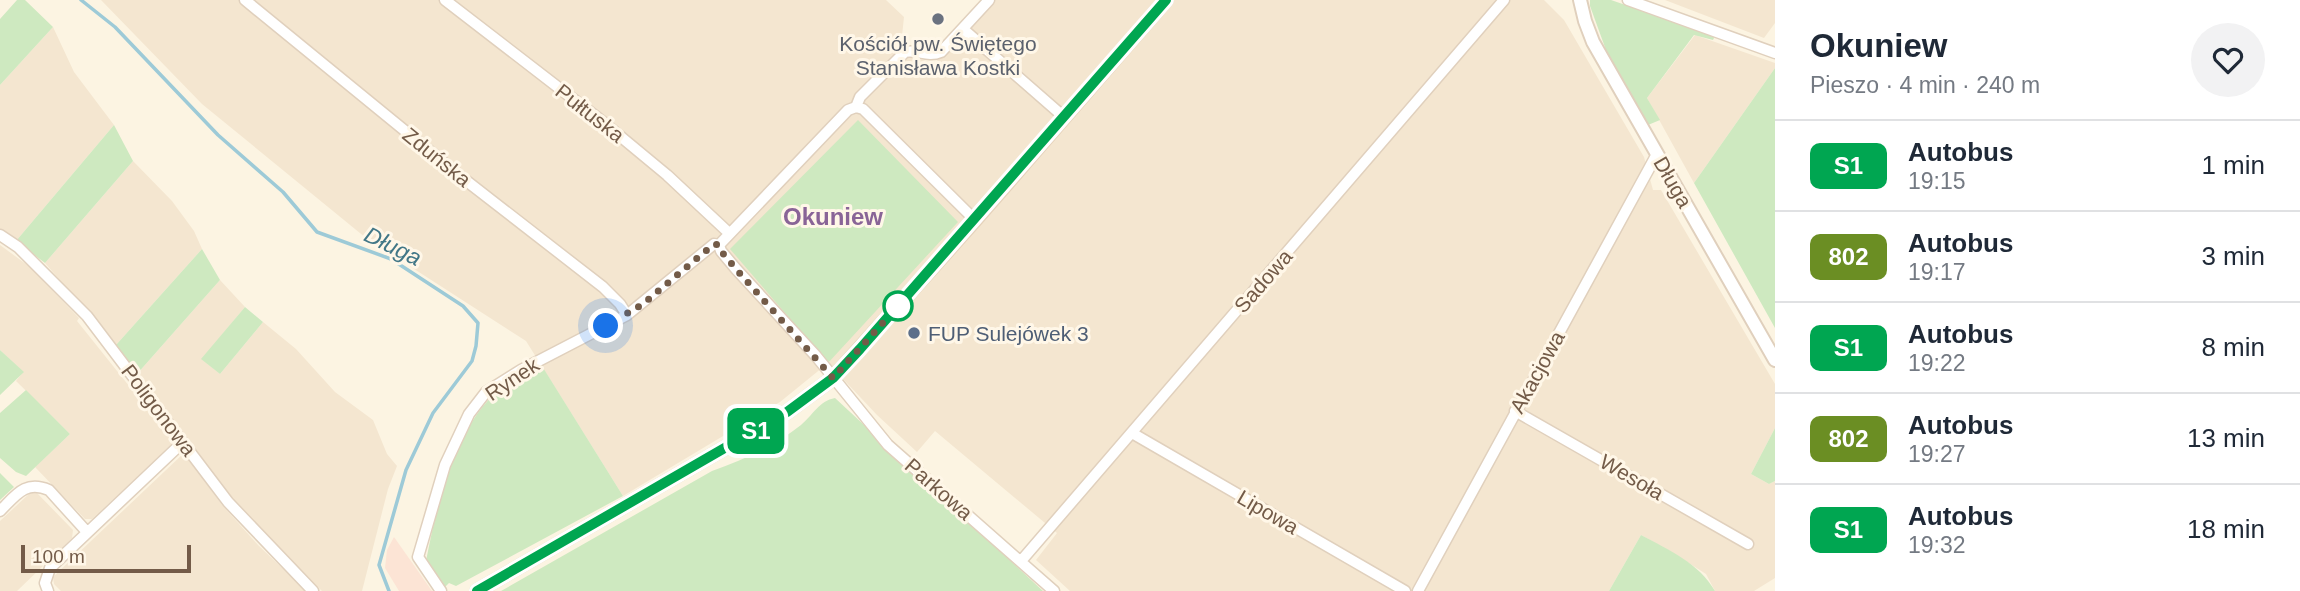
<!DOCTYPE html>
<html lang="pl">
<head>
<meta charset="utf-8">
<style>
	:root { --surface:#fff; --page:#f2f2f3; --text:#1f2937; --muted:#747a83; --line:#e0e1e3 }
	body { margin:0; font-family:Arial,sans-serif; background:var(--page); color:var(--text); height:100vh; display:flex; flex-direction:column; font-size:26px; white-space:nowrap }
	* { box-sizing:border-box; margin:0 }
	p { font-size:23px; color:var(--muted) }
	.icon { flex:none; width:38px; height:38px; fill:none; stroke:currentColor; stroke-width:2; stroke-linecap:round; stroke-linejoin:round }
	.map { position:relative; flex:1; overflow:hidden }
	.side { display:flex; flex-direction:column; background:var(--surface); width:525px }
	.side>* { flex:none }
	.badge { padding:0 14px; border-radius:10px; font-size:24px; line-height:46px }
	.scale { position:absolute; left:21px; bottom:18px; width:170px; box-sizing:border-box; padding-left:7px; border:4px solid #735b48; border-top:0; font-size:19px; line-height:24px; white-space:nowrap; color:#735b48; -webkit-text-stroke:5px #fff7e8; paint-order:stroke }
	.you { position:absolute; width:35px; height:35px; margin:-18px; border:5px solid #fff; border-radius:50%; background:#1a73e8; box-shadow:0 0 0 10px #1a73e833 }
	.map>.badge { position:absolute; translate:-50% -50%; box-shadow:0 0 0 4px #fff }
	.round { display:grid; place-items:center; flex:none; width:74px; height:74px; border-radius:37px; background:var(--page) }
	.headline { display:flex; align-items:center; justify-content:space-between; height:119px; padding:0 35px }
	h1 { font-size:33px; font-weight:800; line-height:52px }
	ul { padding:0; list-style:none }
	li { display:flex; align-items:center; gap:21px; height:91px; padding:0 35px; border-top:2px solid var(--line) }
	li div { flex:1 }
	li b { display:block; font-size:26px }
	li em { font-style:normal }
	li .badge { min-width:77px; font-weight:700; text-align:center }
	main { display:flex; flex:1; min-height:0 }
	.map>svg:first-child { display:block }
	.residential { fill:#f4e6d0 }
	.commercial { fill:#fce4d5 }
	.green { fill:#cee9c0 }
	.lines { fill:none; stroke-linecap:round; stroke-linejoin:round }
	.stream { stroke:#9dcad7; stroke-width:3.5 }
	.minor-casing { stroke:#e0d0bd; stroke-width:13 }
	.tertiary-casing { stroke:#e0d0bd; stroke-width:16 }
	.secondary-casing { stroke:#e5d2bb; stroke-width:16 }
	.minor { stroke:#fff; stroke-width:10 }
	.tertiary { stroke:#fff; stroke-width:12 }
	.secondary { stroke:#fff; stroke-width:12 }
	.line-casing { stroke:#fff; stroke-width:16 }
	.line { stroke:#00a651; stroke-width:10 }
	.walk { stroke:#735b48; stroke-width:7; stroke-dasharray:0 12.6 }
	.worship-dot { fill:#6b7280; stroke:#fff7e8; stroke-width:2.5 }
	.stop-dot { fill:#fff; stroke:#00a651; stroke-width:3.5 }
	.service-dot { fill:#5c6f8a; stroke:#fff7e8; stroke-width:2.5 }
	.labels { text-anchor:middle; dominant-baseline:central; stroke-width:6; stroke-linejoin:round; paint-order:stroke }
	.worship-label { font-size:21px; fill:#5b616d; stroke:#fff7e8 }
	.street-label { font-size:21px; fill:#735b48; stroke:#fff7e8 }
	.service-label { font-size:21px; fill:#4e5e75; stroke:#fff7e8; text-anchor:start }
	.water-label { font-size:23px; font-style:italic; fill:#427787; stroke:#fff7e8 }
	.quarter-label { font-size:24px; font-weight:bold; fill:#896497; stroke:#fff7e8 }
</style>
</head>
<body>
<main>
<div class="map">
<svg width="1775" height="591" viewBox="0 0 1775 591">
	<rect width="100%" height="100%" fill="#fcf4e2"/>
	<path class="residential" d="M101,0h785l18,17 -4,38 35,8 58,-63h551l20,20 80,137 9,33h8l114,194v44l-24,46 18,10 6,-3v97l-21,13h-39l-9,-17 -36,-23 -29,-16 -32,56h-539l-34,-31 21,-27 -122,-102 -18,21 -40,-37 -49,-52 -48,39 -157,94 -97,-155 -160,-103 -164,-134z
		M1665,0h110v23l-11,15z
		M53,27l21,45 40,53 -98,116 -16,-11v-145z
		M1695,35l80,28v5l-81,115 -47,-85z
		M133,161l39,40 22,30 8,18 -86,96 -71,-82z
		M0,245l30,22 49,51 -2,3 97,121 -82,77h-7l-50,-52 35,-33 -54,-53 7,-9 -23,-22z
		M220,280l25,27 -43,52 18,15 43,-52 33,27 39,43 38,28 14,34 10,12 -9,23 -26,102h-40l-56,-54 -29,-32 -100,-131z
		M184,453l38,52 36,40 48,46h-245l-7,-7 -1,-7z
		M30,493h7l36,37 -1,8 -55,53h-17v-70z"/>
	<path class="commercial" d="M394,537l38,54h-33l-14,-23 2,-18z"/>
	<path class="green" d="M17,0h8l28,27 -53,58v-66z
		M1590,0h21l104,36 -2,4 -19,-5 -47,63 13,22 -12,5 -42,-75 -16,-44z
		M1775,68v260l-81,-145z
		M858,120l100,102 -130,141 -98,-114z
		M114,125l19,36 -88,102 -29,-22z
		M202,249l18,31 -83,94 -21,-29z
		M245,307l18,15 -43,52 -19,-15z
		M0,350l24,22 -24,23z
		M542,366l81,130 -167,90 -7,-3 -4,4 -19,-26c11,-56 27,-132 73,-171 12,-10 29,-17 43,-24z
		M26,390l44,44 -44,42 -10,-4 -16,-14v-45z
		M835,398l208,193h-542l211,-120c32,-11 62,-25 89,-46 12,-10 18,-24 34,-27z
		M1775,428v53l-6,3 -18,-10z
		M0,473l14,14 -14,13z
		M1641,535c28,15 58,28 74,56h-106z"/>
	<g class="lines">
		<path class="stream" d="M81,0l34,27 103,108 65,57 34,40 74,27 72,47 15,17 -2,23 -4,15 -39,52 -27,57 -27,95 10,26"/>
		<g class="minor-casing">
			<path id="minor" d="M245,0l219,179 139,108 17,17 7,11
				M445,0l158,122 64,53 62,58
				M1628,0l147,53
				M963,29l101,88
				M856,107l4,-10 45,-45c12,-3 22,6 36,0l48,-52
				M0,235l18,12 69,69 141,186 85,89
				M719,245l2,6 15,18 80,87 72,89 166,146
				M1515,411l233,133
				M1132,433l273,158
				M0,511c16,-16 25,-31 49,-21l38,42
				M1021,561l483,-561
				M48,591l-3,-8 5,-15 133,-126
				M441,591l-23,-34 27,-92 24,-51 17,-22 35,-22 106,-55 87,-71 5,1 129,-135 8,-3 7,2 112,111
				M1418,591l239,-437"/>
		</g>
		<g class="tertiary-casing">
			<path id="tertiary" d="M1580,0l5,21 8,21 182,318"/>
		</g>
		<g class="secondary-casing">
			<path id="secondary" d="M477,591l310,-179 46,-34 142,-158 191,-220"/>
		</g>
		<use href="#minor" class="minor"/>
		<use href="#tertiary" class="tertiary"/>
		<use href="#secondary" class="secondary"/>
	</g>
	<g class="lines">
		<g class="line-casing">
			<path id="line" d="M477,591l310,-179 46,-34 27,-29 306,-349"/>
		</g>
		<use href="#line" class="line"/>
		<path class="walk" d="M606,326l37,-22 71,-60 5,1 2,6 15,18 97,109 65,-72"/>
	</g>
	<circle class="worship-dot" cx="938" cy="19" r="7"/>
	<circle class="stop-dot" cx="898" cy="306" r="14"/>
	<circle class="service-dot" cx="914" cy="333" r="7"/>
	<g class="labels">
		<g class="worship-label">
			<text x="938" y="43">Kościół pw. Świętego<tspan x="938" dy="24">Stanisława Kostki</tspan></text>
		</g>
		<g class="street-label">
			<text transform="translate(590 113) rotate(38)">Pułtuska</text>
			<text transform="translate(437 157) rotate(39)">Zduńska</text>
			<text transform="translate(1673 182) rotate(60)">Długa</text>
			<text transform="translate(1263 281) rotate(-49)">Sadowa</text>
			<text transform="translate(1537 372) rotate(-61)">Akacjowa</text>
			<text transform="translate(512 379) rotate(-34)">Rynek</text>
			<text transform="translate(159 410) rotate(53)">Poligonowa</text>
			<text transform="translate(1632 477) rotate(30)">Wesoła</text>
			<text transform="translate(939 489) rotate(41)">Parkowa</text>
			<text transform="translate(1268 512) rotate(30)">Lipowa</text>
		</g>
		<g class="service-label">
			<text x="928" y="333">FUP Sulejówek 3</text>
		</g>
		<g class="water-label">
			<text transform="translate(393 246) rotate(26)">Długa</text>
		</g>
		<g class="quarter-label">
			<text x="833" y="216">Okuniew</text>
		</g>
	</g>
</svg>
<div class="scale">100 m</div>
<div class="you" style="left:606px;top:326px"></div>
<b class="badge" style="left:756px;top:431px;background:#00a651;color:#fff">S1</b>
</div>
<section class="side">
<div class="headline"><div><h1>Okuniew</h1><p>Pieszo · 4 min · 240 m</p></div><a class="round"><svg class="icon" aria-label="heart" viewBox="0 0 24 24"><path d="M12 20l-8-8c-3-5 5-10 8-4 3-6 11-1 8 4z"/></svg></a></div>
<ul>
<li><span class="badge" style="background:#00a651;color:#fff">S1</span><div><b>Autobus</b><p>19:15</p></div><em>1 min</em></li>
<li><span class="badge" style="background:#6b8e23;color:#fff">802</span><div><b>Autobus</b><p>19:17</p></div><em>3 min</em></li>
<li><span class="badge" style="background:#00a651;color:#fff">S1</span><div><b>Autobus</b><p>19:22</p></div><em>8 min</em></li>
<li><span class="badge" style="background:#6b8e23;color:#fff">802</span><div><b>Autobus</b><p>19:27</p></div><em>13 min</em></li>
<li><span class="badge" style="background:#00a651;color:#fff">S1</span><div><b>Autobus</b><p>19:32</p></div><em>18 min</em></li>
</ul>
</section>
</main>
</body>
</html>
